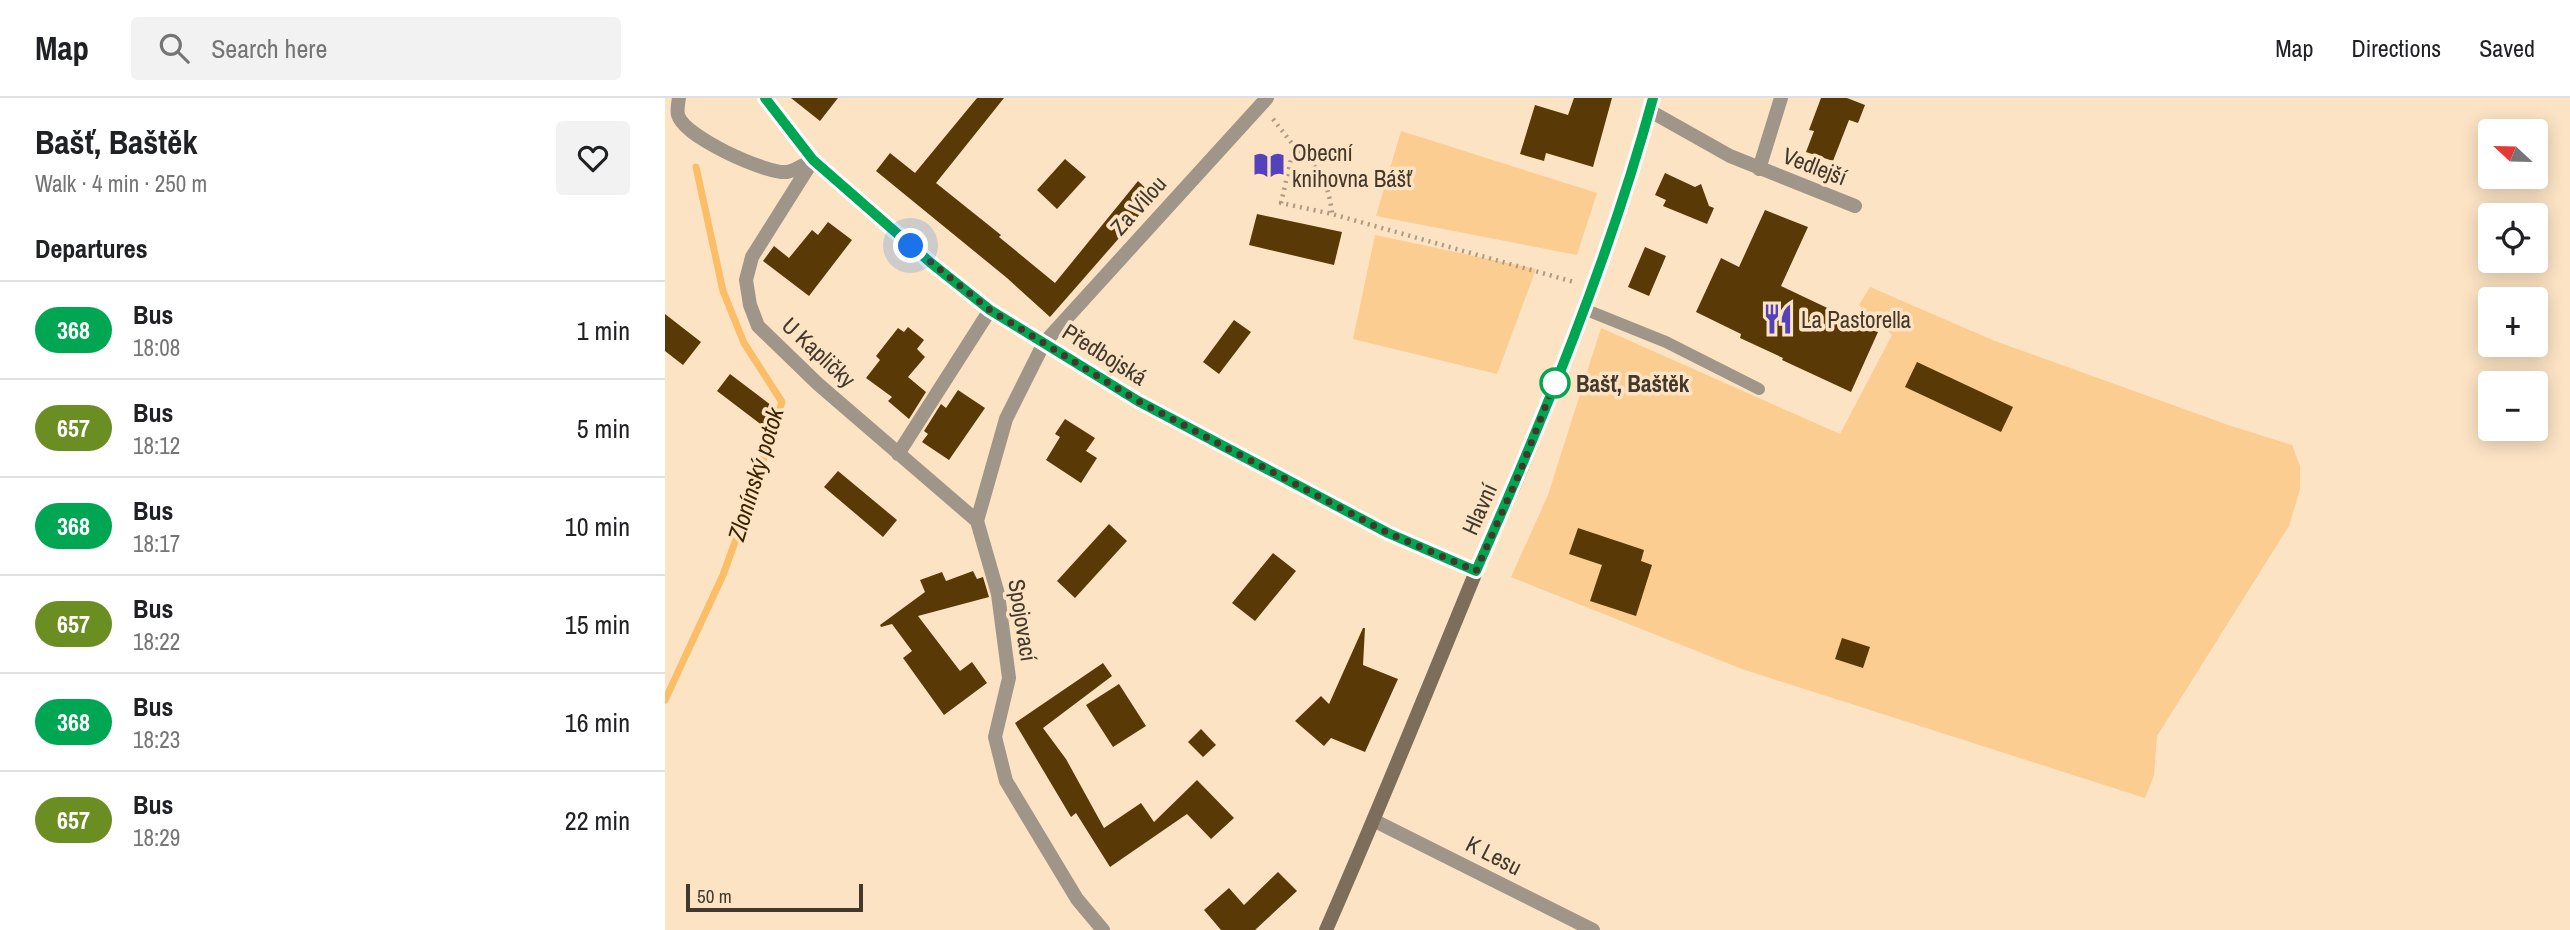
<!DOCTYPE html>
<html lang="en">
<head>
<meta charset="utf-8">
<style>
	:root { --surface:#fff; --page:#f2f2f2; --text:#202124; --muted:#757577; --line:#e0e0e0 }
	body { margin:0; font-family:"Archivo Narrow",sans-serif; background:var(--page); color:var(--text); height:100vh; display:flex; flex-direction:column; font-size:26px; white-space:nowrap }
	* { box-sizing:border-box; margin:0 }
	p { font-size:23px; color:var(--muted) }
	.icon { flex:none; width:38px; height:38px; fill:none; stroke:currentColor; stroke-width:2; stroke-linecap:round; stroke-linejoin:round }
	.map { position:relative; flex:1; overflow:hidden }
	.side { display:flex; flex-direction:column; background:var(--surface); width:665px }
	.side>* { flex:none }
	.badge { padding:0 14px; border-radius:23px; font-size:24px; line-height:46px }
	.needle { width:46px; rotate:292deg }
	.controls { position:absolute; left:1813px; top:21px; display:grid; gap:14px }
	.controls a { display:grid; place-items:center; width:70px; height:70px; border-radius:7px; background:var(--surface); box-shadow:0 4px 18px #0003; font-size:35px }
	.scale { position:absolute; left:21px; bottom:18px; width:177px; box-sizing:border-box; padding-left:7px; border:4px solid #42382c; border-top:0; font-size:19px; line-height:24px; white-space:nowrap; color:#42382c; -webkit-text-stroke:5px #fce3c4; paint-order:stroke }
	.you { position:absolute; width:35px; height:35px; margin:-18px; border:5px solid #fff; border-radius:50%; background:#1a73e8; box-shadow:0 0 0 10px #1a73e833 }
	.map>.badge { position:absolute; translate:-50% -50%; box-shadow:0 0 0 4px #fff }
	h2 { padding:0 35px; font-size:26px; line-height:63px }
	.round { display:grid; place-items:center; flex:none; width:74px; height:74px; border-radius:7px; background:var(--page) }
	.summary { display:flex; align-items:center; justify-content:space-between; height:119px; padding:0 35px }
	h1 { font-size:33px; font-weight:800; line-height:52px }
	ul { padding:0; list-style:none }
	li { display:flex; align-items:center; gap:21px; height:98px; padding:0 35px; border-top:2px solid var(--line) }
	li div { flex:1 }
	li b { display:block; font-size:26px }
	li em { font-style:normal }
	li .badge { min-width:77px; font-weight:700; text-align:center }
	header { display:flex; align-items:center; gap:42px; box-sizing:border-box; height:98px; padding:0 35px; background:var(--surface); border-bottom:2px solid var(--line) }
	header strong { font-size:33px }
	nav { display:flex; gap:38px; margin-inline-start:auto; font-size:24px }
	.search { width:490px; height:63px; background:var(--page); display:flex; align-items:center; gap:18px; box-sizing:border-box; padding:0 24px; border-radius:7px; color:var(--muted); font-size:26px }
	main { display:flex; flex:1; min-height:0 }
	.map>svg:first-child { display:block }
	.green { fill:#fbcd91 }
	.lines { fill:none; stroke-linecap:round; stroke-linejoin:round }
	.stream { stroke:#fbbd66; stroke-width:7 }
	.building { fill:#593a06 }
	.path { stroke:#ad9a83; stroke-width:4.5; stroke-dasharray:2 5; stroke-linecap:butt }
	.lane { stroke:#9f9588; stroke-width:12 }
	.street { stroke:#9f9588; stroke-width:14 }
	.secondary { stroke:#7c6e5b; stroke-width:14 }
	.line-casing { stroke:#fff; stroke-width:16 }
	.line { stroke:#00a651; stroke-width:10 }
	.walk { stroke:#42382c; stroke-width:7; stroke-dasharray:0 12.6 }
	.stop-dot { fill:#fff; stroke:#00a651; stroke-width:3.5 }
	.labels { text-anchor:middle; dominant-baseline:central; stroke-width:7; stroke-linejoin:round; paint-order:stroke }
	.poi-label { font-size:23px; fill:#42382c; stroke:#fce3c4; text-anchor:start }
	.street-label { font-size:23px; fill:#42382c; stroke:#fce3c4 }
	.stop-label { font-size:23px; font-weight:bold; fill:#42382c; stroke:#fce3c4; text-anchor:start }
	.water-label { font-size:24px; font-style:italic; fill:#3c2400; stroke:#fce3c4 }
</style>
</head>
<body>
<header>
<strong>Map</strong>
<div class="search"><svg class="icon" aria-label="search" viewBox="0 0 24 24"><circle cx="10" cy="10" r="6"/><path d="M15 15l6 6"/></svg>Search here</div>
<nav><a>Map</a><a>Directions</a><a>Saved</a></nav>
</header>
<main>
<section class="side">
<div class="summary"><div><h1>Bašť, Baštěk</h1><p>Walk · 4 min · 250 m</p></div><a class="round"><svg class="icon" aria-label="heart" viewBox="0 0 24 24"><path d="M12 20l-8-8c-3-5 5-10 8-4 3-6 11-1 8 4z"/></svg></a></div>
<h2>Departures</h2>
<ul>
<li><span class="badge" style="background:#00a651;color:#fff">368</span><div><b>Bus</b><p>18:08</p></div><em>1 min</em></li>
<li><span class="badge" style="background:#6b8e23;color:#fff">657</span><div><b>Bus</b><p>18:12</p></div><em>5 min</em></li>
<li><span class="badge" style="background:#00a651;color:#fff">368</span><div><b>Bus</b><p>18:17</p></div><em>10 min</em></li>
<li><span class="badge" style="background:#6b8e23;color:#fff">657</span><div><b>Bus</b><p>18:22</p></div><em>15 min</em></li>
<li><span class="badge" style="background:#00a651;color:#fff">368</span><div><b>Bus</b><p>18:23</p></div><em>16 min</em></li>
<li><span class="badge" style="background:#6b8e23;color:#fff">657</span><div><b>Bus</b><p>18:29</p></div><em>22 min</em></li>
</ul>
</section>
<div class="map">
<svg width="1905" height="832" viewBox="0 0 1905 832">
	<rect width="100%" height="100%" fill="#fce3c4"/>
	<path class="green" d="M736,33l196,62 -20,62 -201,-39z
		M710,137l161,34 -39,105 -144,-35z
		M1205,189l125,54 236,85 61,19 8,21v23l-11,37 -132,210 -3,40 -9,22 -403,-129 -231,-92 37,-82 53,-167 239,106 52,-99 -33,-30z"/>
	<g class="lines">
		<path class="stream" d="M0,602l58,-125 29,-80 30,-93 -38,-59 -21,-52 -27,-124"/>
	</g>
	<path class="building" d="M126,0h47l-18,23z
		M312,0h27l-68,85 65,52 -2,2 56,46 83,-102 17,16 -105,120 -43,-39 -131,-107 14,-18 25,20z
		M909,0h38l-19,69 -47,-14 -2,8 -24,-7 15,-49 33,10z
		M1156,0h26l18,7 -7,18 -9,-3 -16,41 -27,-9 8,-21 -5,-1z
		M400,61l21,18 -29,32 -20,-19z
		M1000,75l30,14 6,-3 8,22 5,2 -7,16 -44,-18 3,-6 -11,-5z
		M1100,112l43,17 -27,59 97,46 -27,60 -69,-32 1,-2 -43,-20 1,-4 -45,-22 25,-54 18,9z
		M592,116l85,18 -8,33 -85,-20z
		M163,124l24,18 -43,56 -46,-35 11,-15 15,12 23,-28 6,5z
		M980,149l21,9 -17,40 -21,-9z
		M0,216l36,28 -18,23 -18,-14z
		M569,222l17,12 -32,42 -16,-12z
		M243,229l16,13 -7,9 8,8 -17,20 18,15 -17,27 -21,-18 4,-4 -26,-19 14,-18 -4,-4 22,-28 6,4z
		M1252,264l96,45 -12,25 -96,-45z
		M65,276l46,35 -9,20 -50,-38z
		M293,292l27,18 -36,52 -27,-18 6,-8 -4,-3 17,-27 5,4z
		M400,321l30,19 -9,13 11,7 -16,25 -35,-23 14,-23 -5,-3z
		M173,373l59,49 -14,17 -59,-50z
		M444,426l18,17 -52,57 -18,-17z
		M913,430l66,22 -3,11 11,4 -16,51 -46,-15 12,-36 -33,-11z
		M608,455l23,18 -41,50 -23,-18z
		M308,473l4,8 6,-2 6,20 -71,19 42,55 12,-9 15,21 -43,32 -41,-57 9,-7 -20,-27 -11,3 -1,-2 45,-33 -5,-12 22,-8 4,9z
		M698,530h2l-2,37 35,14 -33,73 -34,-14 -7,8 -29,-25 26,-25 8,8z
		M1177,540l28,9 -7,21 -28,-9z
		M438,565l9,13 -69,52 23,31 38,69 37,-25 13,19 43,-42 37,38 -23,21 -24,-25 -77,53 -34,-54 -5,4 -56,-94z
		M454,586l27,42 -33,21 -27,-42z
		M536,631l15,16 -13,12 -15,-15z
		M613,774l19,19 -42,39h-34l-17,-20 25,-22 15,17z"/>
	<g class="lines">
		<path class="path" d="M608,21l21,27 -13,57 51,11 242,68
			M629,48c24,21 35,36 38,68"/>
		<path class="lane" d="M919,211l82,33 93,47"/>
		<path class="street" d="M14,0c-1,5 -2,12 -1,17 6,22 88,59 109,57 8,-1 17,-8 25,-11
			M985,13l80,45 125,50
			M148,62l-61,97 -6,23 4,25 8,21 60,58 159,137
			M1094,71l22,-71
			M233,356l92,-144
			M710,723l218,109
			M438,832l-26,-31 -71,-118 -11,-44 14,-59 -11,-84 -21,-73 29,-102 38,-76 223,-245"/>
		<path class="secondary" d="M100,0l48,62 118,103 59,47 148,91 250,132 88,38
			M661,832c52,-118 100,-237 149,-356 14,-35 31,-68 45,-102 50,-122 98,-247 133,-374"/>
	</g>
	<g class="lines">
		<g class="line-casing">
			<path id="line" d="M100,0l48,62 118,103 59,47 148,91 250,132 88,38c68,-154 133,-311 177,-473"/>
		</g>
		<use href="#line" class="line"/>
		<path class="walk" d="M246,148l79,64 148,91 250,132 88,38 44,-99 36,-93 -1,4"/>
	</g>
	<defs>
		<g id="library-bare" transform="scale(2.415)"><path d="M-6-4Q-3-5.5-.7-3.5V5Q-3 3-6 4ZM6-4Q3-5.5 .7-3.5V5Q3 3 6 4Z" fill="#5342ba" stroke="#fce3c4" stroke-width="2.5" paint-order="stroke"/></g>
		<g id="restaurant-bare" transform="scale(2.415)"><path d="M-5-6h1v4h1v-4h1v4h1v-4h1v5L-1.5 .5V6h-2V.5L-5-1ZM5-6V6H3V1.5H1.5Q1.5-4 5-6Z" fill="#5342ba" stroke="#fce3c4" stroke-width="2.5" paint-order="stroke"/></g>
	</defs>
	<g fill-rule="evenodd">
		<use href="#library-bare" x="604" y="67"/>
		<use href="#restaurant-bare" x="1113" y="221"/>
	</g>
	<circle class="stop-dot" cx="890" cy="285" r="14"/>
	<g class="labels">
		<g class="poi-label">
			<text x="627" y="54">Obecní<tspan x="627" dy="26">knihovna Bášť</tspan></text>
			<text x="1136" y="221">La Pastorella</text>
		</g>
		<g class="street-label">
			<text transform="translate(1150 68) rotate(21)">Vedlejší</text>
			<text transform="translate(473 107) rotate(-48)">Za Vilou</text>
			<text transform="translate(154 254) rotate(43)">U Kapličky</text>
			<text transform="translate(440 256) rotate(32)">Předbojská</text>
			<text transform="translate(814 411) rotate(-66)">Hlavní</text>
			<text transform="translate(358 522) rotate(81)">Spojovací</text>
			<text transform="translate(829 757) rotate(27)">K Lesu</text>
		</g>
		<g class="stop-label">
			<text x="911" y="285">Bašť, Baštěk</text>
		</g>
		<g class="water-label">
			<text transform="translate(90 376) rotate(-73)">Zlonínský potok</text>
		</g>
	</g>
</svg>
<div class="controls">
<a><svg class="needle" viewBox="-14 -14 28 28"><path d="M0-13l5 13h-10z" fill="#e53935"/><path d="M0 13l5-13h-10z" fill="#757577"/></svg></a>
<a><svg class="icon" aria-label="locate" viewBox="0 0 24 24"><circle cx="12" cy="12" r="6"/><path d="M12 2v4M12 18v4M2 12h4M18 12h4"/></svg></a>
<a>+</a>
<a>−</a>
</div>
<div class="scale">50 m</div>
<div class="you" style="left:246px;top:148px"></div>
</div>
</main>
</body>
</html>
